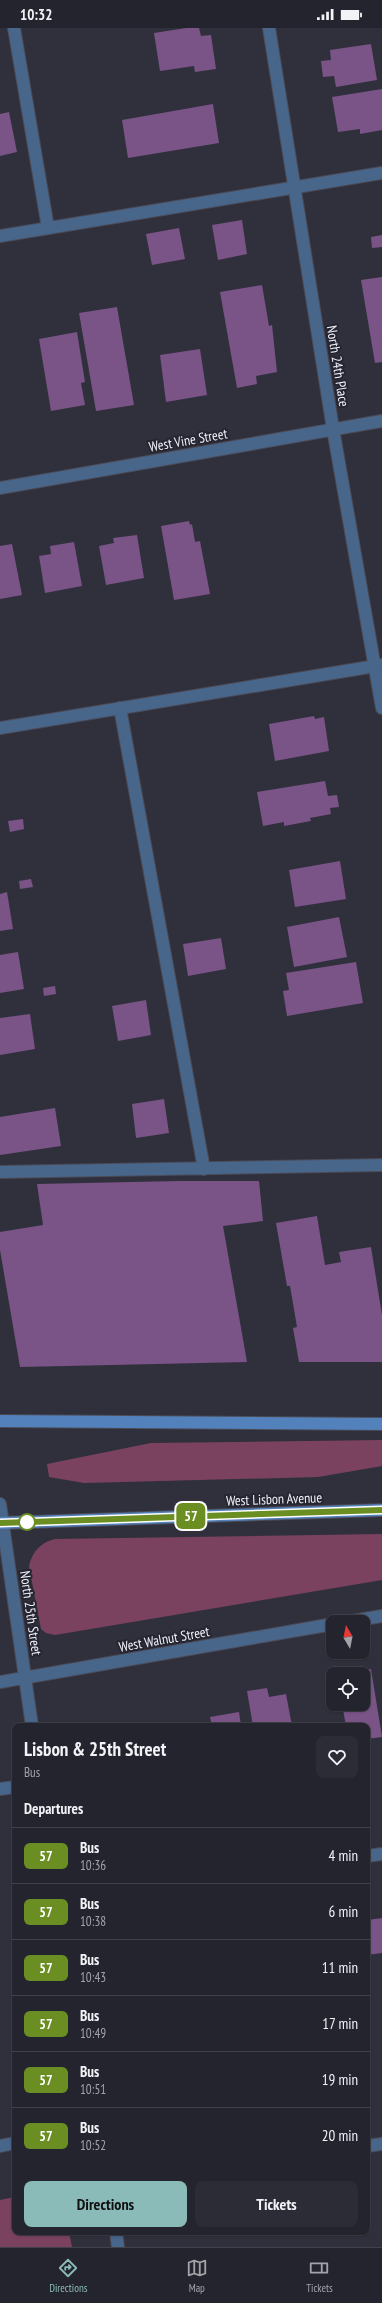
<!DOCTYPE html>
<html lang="en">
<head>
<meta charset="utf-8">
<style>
	:root { --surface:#24242e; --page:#2c2c36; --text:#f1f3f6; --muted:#a3a4aa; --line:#41414a; --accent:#8bbbb9 }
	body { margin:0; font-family:"PT Sans Narrow",sans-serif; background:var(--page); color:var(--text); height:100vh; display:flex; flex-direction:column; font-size:15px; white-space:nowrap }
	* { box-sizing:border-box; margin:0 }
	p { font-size:13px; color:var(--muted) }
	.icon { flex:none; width:22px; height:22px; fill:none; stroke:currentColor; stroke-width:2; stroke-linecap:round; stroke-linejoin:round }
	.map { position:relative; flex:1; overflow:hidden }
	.panel { position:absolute; left:12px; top:1695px; width:358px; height:512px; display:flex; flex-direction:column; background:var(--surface); border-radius:8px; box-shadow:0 1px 3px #0004,0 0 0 1px var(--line) }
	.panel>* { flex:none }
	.badge { padding:0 8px; border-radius:6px; font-size:14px; line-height:26px }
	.needle { width:26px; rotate:350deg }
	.buttons { position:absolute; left:326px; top:1587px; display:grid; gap:8px }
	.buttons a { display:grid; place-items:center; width:44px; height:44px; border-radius:8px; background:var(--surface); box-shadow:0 1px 3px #0004,0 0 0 1px var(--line); font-size:20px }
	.map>.badge { position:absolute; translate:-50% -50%; box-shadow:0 0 0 2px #fff }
	h2 { padding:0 12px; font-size:15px; line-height:36px }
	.round { display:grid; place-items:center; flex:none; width:42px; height:42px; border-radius:8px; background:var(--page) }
	.summary { display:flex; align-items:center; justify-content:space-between; height:68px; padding:0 12px }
	h1 { font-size:19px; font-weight:600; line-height:30px }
	.button { display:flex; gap:8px; margin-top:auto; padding:8px 12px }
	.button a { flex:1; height:46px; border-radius:8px; background:var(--accent); color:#111; font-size:16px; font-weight:600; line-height:46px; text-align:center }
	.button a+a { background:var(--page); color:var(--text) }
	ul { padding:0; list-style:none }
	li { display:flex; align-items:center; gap:12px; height:56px; padding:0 12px; border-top:1px solid var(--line) }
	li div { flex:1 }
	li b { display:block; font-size:15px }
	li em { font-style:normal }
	li .badge { min-width:44px; font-weight:700; text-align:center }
	.status { display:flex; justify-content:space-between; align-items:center; height:28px; padding:0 20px; background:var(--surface); direction:ltr }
	.status svg { height:11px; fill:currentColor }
	.dock { display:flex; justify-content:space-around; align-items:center; height:56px; border-top:1px solid var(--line); background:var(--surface); font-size:11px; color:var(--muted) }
	.dock a { display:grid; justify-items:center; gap:2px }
	.dock .on { color:var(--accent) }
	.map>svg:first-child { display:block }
	.green { fill:#7b4260 }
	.building { fill:#7a5387 }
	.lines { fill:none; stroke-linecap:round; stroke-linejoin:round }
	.lane-casing { stroke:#4b4b57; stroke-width:14 }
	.street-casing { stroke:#4b4b57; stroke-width:14 }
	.secondary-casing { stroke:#4b4b57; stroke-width:14 }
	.lane { stroke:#48658a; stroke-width:12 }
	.street { stroke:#48658a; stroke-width:12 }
	.secondary { stroke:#5381bb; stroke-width:12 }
	.line-casing { stroke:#fff; stroke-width:9 }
	.line { stroke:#6b8e23; stroke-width:6 }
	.stop-dot { fill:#fff; stroke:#6b8e23; stroke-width:2 }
	.labels { text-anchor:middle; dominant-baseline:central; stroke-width:4; stroke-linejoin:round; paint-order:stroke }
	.street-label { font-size:14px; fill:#f0f0f9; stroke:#262632 }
</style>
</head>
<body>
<div class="status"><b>10:32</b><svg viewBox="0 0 49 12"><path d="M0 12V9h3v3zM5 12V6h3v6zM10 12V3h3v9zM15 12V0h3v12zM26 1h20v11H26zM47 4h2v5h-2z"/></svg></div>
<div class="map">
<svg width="382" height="2219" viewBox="0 0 382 2219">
	<rect width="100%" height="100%" fill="#30303d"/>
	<path class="green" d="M382,1412v26l-64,11 -234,6 -35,-6 -2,-13 104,-21z
		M382,1506v46l-327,55 -9,-2 -5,-4 -12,-63c3,-14 12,-24 26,-27z
		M15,2169v35h54l3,15h-72v-47z"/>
	<path class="building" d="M186,0h13l2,8 10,-1 5,34 -21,3 -1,-6 -34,5 -6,-38z
		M371,16l6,36 -41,7 -2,-11 -11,1 -2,-16 10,-1 -1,-10z
		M382,61v41l-22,4v-5l-22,3 -6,-35z
		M213,76l6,39 -91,15 -6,-38z
		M9,84l8,40 -17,4v-42z
		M242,192l5,34 -29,6 -6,-35z
		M179,200l6,31 -33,6 -6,-31z
		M382,207v12l-10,1 -1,-11z
		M382,249v85l-7,1 -14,-83z
		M262,257l7,41 3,-1 5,47 -21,4 1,8 -20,4 -17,-96z
		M117,279l17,98 -38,6 -17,-98z
		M77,304l8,50 -4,1 4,22 -34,6 -12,-72z
		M200,321l7,46 -41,7 -6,-47z
		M189,493l1,4 2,-1 3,18 5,-1 10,53 -36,6 -13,-74z
		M137,507l7,43 -38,7 -7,-39 15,-3 -1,-5z
		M74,514l8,44 -37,7 -6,-37 12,-2 -1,-8z
		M12,516l10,51 -22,4v-53z
		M314,688l1,3 9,-2 5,34 -54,10 -6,-37z
		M325,753l3,15 9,-1 2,12 -9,1 1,6 -21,4 1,3 -27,5v-4l-21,4 -6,-34z
		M23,791l1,10 -14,3 -2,-11z
		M340,833l6,38 -51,8 -6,-37z
		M31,851l2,8 -13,2 -1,-8z
		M7,864l6,37 -13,2v-37z
		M339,889l8,40 -53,10 -7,-40z
		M221,910l5,31 -38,7 -5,-32z
		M18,924l6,37 -24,4v-38z
		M356,934l7,41 -76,13 -4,-25 6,-1 -3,-17z
		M55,958l1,8 -12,2 -1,-8z
		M146,972l5,35 -33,6 -6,-35z
		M30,986l5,35 -35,6v-37z
		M164,1071l5,34 -33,5 -4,-34z
		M55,1080l6,38 -61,9v-38z
		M179,1153h80l4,40 -40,5 24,136 -227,5 -20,-117v-18l43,-7 -6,-41z
		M317,1188l8,49 16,-3 -2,-10 32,-5 11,68v47h-83l-6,-34 4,-1 -7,-41h-3l-11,-63z
		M371,1641l11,68 -15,2v-13h-21l-4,-22h21v-30l-15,-1z
		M267,1660l2,9 17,-3 6,32h-39l-6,-35z
		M239,1684l2,14h-29l-2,-9z
		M382,1890v35l-15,2v-35z
		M218,2204h23v1l-22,3z"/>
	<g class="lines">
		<g class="lane-casing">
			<path id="lane" d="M14,0l34,200
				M0,208l382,-63
				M120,680l84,461
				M0,700l382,-63
				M0,1144l382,-7
				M0,1761l15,-2
				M367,1828l15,-2
				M0,2118l15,-3
				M367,2118l15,-2"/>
		</g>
		<g class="street-casing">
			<path id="street" d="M269,0l64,401 49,279
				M0,460l382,-67
				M0,1476l32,222
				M347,1594l35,-6
				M0,1654l333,-58
				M116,2204l2,15"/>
		</g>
		<g class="secondary-casing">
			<path id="secondary" d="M0,1393l382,3
				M0,1495l382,-13"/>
		</g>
		<use href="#lane" class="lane"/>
		<use href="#street" class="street"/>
		<use href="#secondary" class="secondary"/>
	</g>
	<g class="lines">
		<g class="line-casing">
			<path id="line" d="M0,1495l382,-13"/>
		</g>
		<use href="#line" class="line"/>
	</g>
	<circle class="stop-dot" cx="27" cy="1494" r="8"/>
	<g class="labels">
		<g class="street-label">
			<text transform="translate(338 338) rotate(81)">North 24th Place</text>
			<text transform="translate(188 412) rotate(-10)">West Vine Street</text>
			<text transform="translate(274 1471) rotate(-2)">West Lisbon Avenue</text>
			<text transform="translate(31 1585) rotate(82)">North 25th Street</text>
			<text transform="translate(164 1611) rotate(-10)">West Walnut Street</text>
		</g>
	</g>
</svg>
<div class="buttons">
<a><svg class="needle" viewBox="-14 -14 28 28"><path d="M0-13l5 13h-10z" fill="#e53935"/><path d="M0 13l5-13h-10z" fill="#a3a4aa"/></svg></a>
<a><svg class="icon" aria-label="locate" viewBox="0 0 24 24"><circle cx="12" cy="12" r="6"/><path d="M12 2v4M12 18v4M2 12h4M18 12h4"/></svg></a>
</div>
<b class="badge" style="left:191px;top:1488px;background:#6b8e23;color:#fff">57</b>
<section class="panel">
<div class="summary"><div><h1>Lisbon &amp; 25th Street</h1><p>Bus</p></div><a class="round"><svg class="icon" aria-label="heart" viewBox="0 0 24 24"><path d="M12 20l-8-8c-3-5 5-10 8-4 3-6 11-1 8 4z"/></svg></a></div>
<h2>Departures</h2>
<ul>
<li><span class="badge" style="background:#6b8e23;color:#fff">57</span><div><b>Bus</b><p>10:36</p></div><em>4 min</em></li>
<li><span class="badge" style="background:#6b8e23;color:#fff">57</span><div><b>Bus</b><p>10:38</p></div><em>6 min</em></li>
<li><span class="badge" style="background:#6b8e23;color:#fff">57</span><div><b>Bus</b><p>10:43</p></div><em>11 min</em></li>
<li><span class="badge" style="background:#6b8e23;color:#fff">57</span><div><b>Bus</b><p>10:49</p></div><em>17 min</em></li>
<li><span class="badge" style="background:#6b8e23;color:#fff">57</span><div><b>Bus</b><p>10:51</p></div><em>19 min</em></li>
<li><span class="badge" style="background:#6b8e23;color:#fff">57</span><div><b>Bus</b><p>10:52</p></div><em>20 min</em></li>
</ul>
<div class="button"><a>Directions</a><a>Tickets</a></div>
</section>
</div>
<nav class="dock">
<a class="on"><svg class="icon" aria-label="directions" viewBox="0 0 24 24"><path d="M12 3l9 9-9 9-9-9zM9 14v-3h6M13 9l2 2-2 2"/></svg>Directions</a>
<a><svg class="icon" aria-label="map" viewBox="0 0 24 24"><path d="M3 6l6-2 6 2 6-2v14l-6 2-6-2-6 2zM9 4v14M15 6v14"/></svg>Map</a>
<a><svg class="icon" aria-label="tickets" viewBox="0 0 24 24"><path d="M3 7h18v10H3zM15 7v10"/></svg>Tickets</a>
</nav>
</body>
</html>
